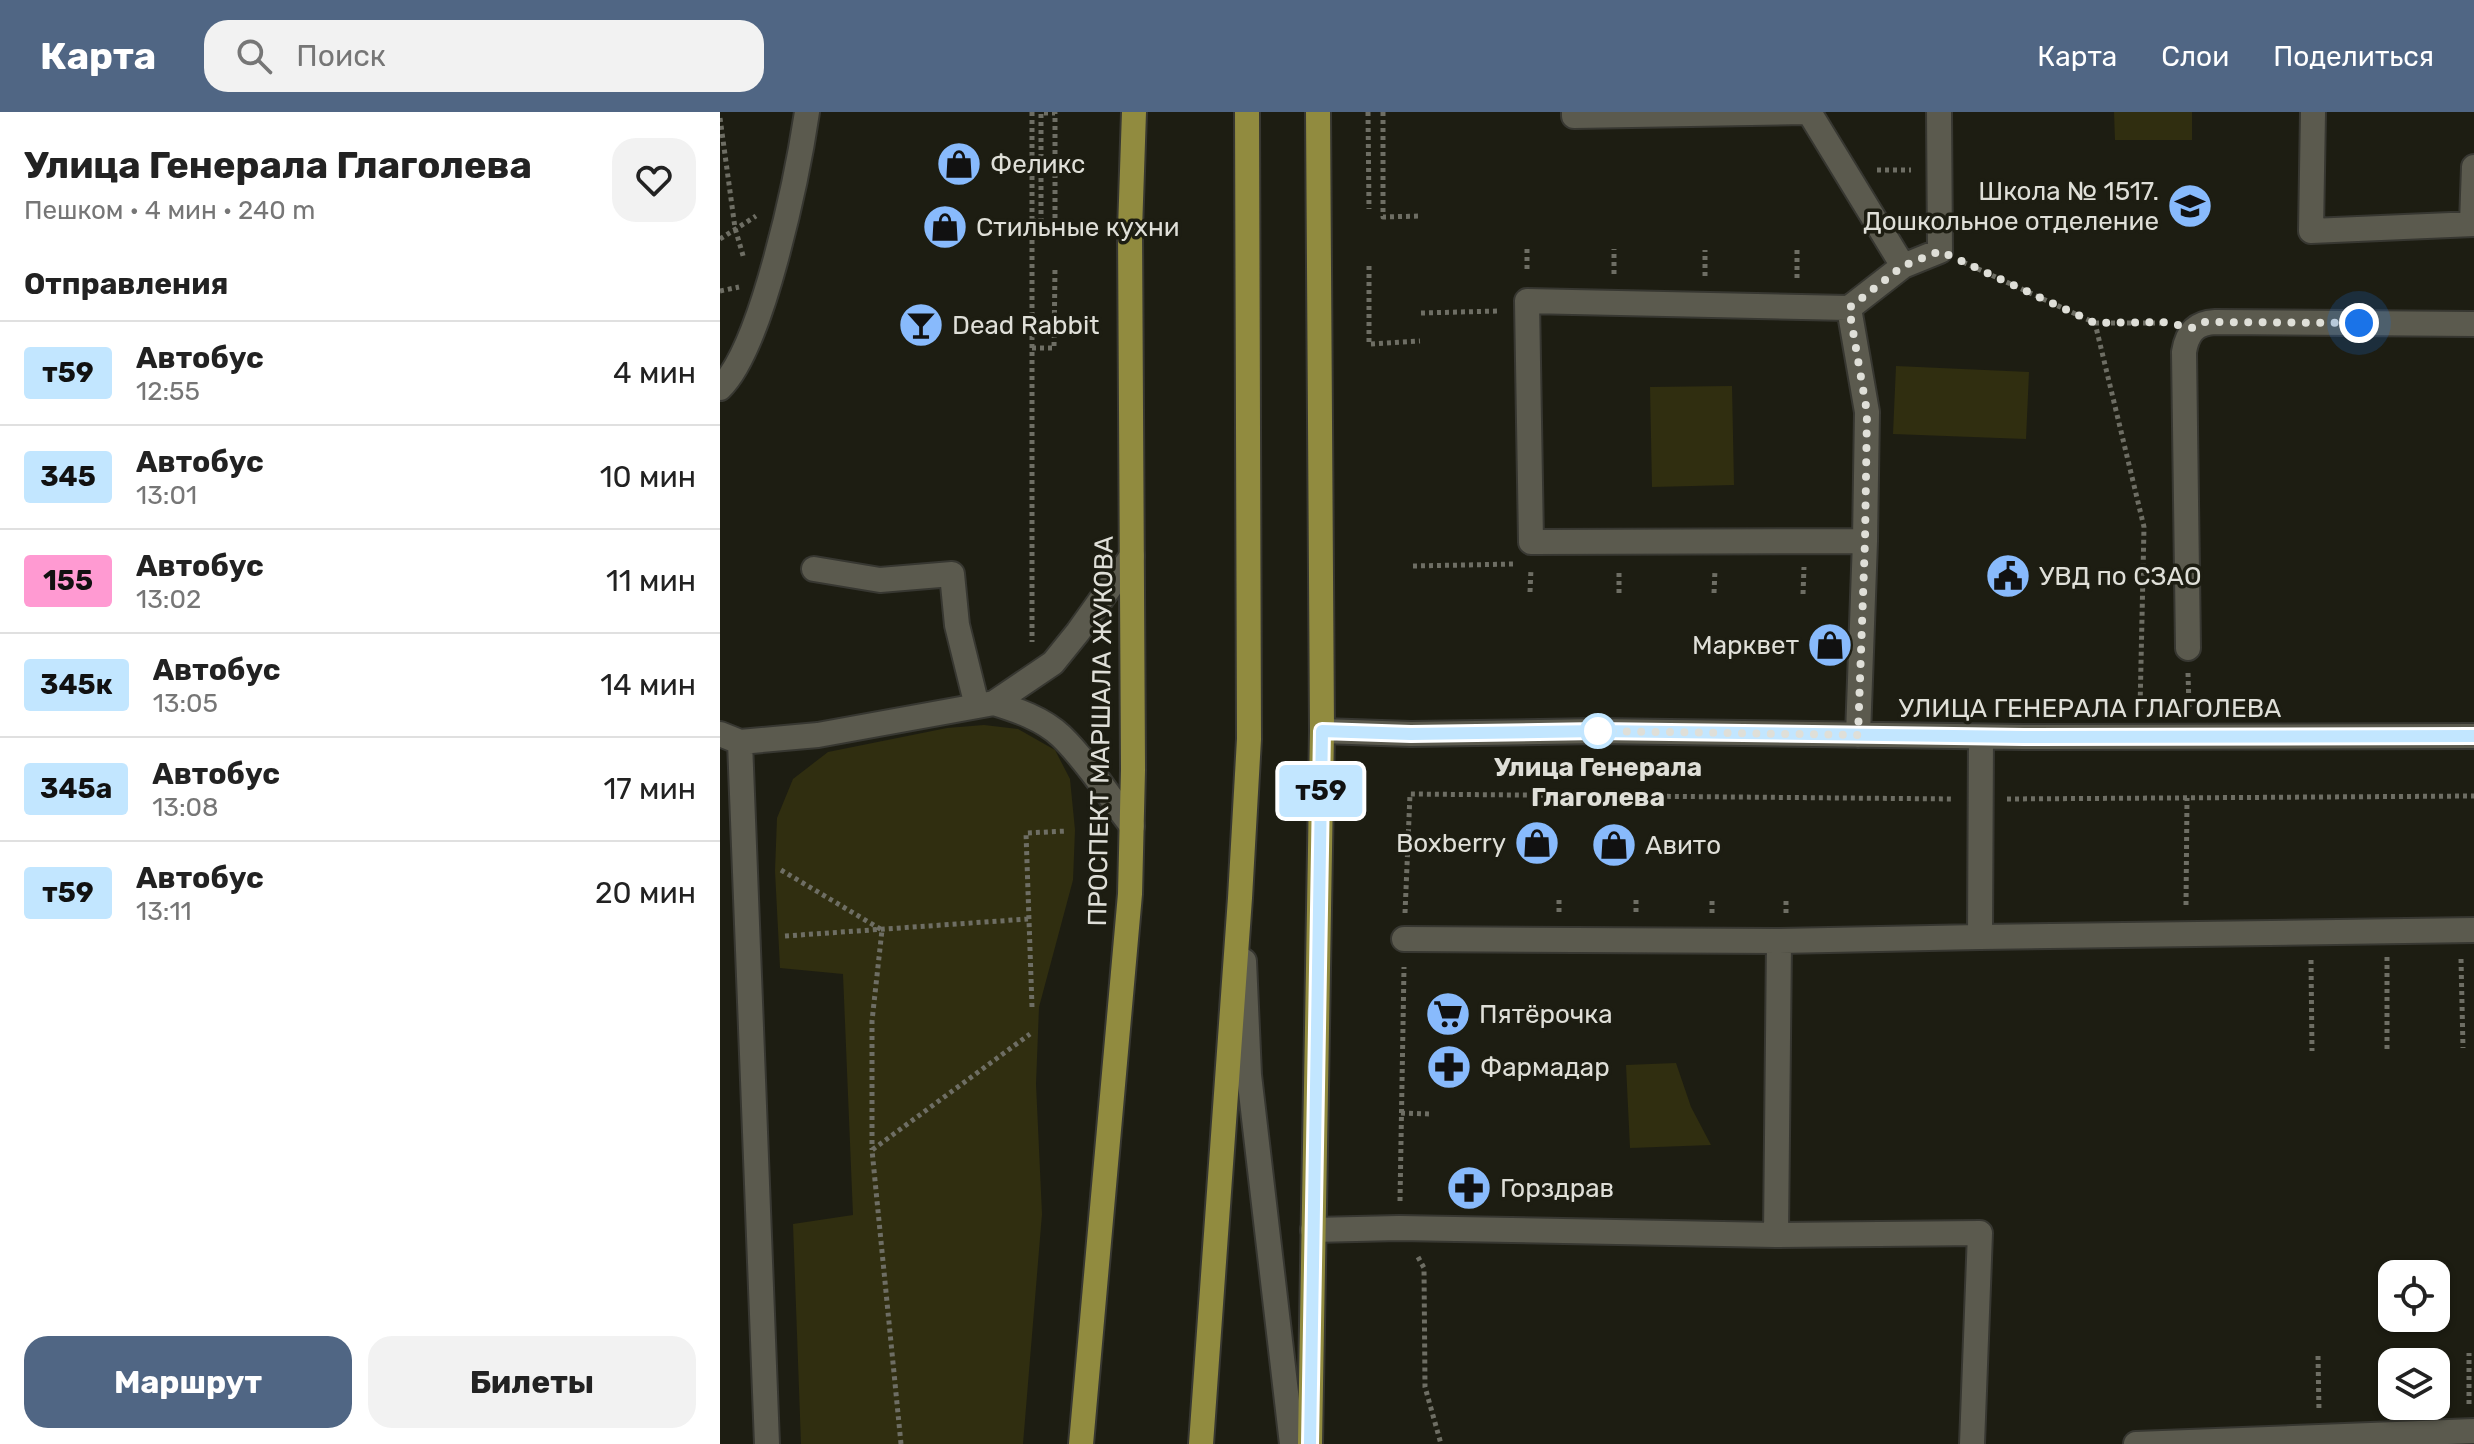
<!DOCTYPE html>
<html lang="ru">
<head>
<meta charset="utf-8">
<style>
	:root { --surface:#fff; --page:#f2f2f2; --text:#222; --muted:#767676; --line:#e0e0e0; --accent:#506684 }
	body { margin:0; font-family:Rubik,sans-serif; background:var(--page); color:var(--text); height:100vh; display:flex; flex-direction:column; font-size:30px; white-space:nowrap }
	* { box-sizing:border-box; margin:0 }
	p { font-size:26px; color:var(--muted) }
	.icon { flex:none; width:44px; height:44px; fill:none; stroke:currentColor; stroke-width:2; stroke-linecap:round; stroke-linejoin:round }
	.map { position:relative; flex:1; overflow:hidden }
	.drawer { display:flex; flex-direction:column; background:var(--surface); width:720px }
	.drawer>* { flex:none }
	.badge { padding:0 16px; border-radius:6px; font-size:28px; line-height:52px }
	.buttons { position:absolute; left:1658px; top:1148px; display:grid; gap:16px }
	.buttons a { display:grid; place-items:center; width:72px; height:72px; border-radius:16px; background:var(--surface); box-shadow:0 2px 6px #0004; font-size:40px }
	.you { position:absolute; width:40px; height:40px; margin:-20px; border:6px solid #fff; border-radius:50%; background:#1a73e8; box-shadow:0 0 0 12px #1a73e833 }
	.map>.badge { position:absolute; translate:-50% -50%; box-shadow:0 0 0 4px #fff }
	h2 { padding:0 24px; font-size:30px; line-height:72px }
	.round { display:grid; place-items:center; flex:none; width:84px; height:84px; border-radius:24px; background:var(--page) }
	.summary { display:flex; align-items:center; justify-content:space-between; height:136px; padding:0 24px }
	h1 { font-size:38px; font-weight:700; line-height:60px }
	.button { display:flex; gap:16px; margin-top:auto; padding:16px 24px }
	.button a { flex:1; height:92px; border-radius:24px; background:var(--accent); color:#fff; font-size:32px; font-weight:700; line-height:92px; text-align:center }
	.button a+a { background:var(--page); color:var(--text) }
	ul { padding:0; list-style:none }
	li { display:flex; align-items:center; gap:24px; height:104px; padding:0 24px; border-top:2px solid var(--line) }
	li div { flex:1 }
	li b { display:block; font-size:30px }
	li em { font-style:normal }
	li .badge { min-width:88px; font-weight:700; text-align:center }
	header { display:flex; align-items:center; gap:48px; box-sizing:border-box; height:112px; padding:0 40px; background:var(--accent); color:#fff }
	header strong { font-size:38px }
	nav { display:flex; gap:44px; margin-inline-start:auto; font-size:28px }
	.search { width:560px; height:72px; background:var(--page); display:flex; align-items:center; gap:20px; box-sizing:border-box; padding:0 28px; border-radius:24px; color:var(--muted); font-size:30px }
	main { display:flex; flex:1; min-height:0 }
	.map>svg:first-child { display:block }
	.green { fill:#302e10 }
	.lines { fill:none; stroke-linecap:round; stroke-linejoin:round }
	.minor-casing { stroke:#373731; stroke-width:28 }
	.major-casing { stroke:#373731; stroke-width:28 }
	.path { stroke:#6e6e64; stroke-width:5; stroke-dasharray:4 4; stroke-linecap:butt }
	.minor { stroke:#5b5a4e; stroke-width:24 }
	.major { stroke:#918b3f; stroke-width:24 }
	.line-casing { stroke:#fff; stroke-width:18 }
	.line { stroke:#c2e6ff; stroke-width:12 }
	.walk { stroke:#dfdfd8; stroke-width:8; stroke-dasharray:0 14.4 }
	.stop-dot { fill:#fff; stroke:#c2e6ff; stroke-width:4 }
	.labels { text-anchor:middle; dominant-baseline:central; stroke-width:7; stroke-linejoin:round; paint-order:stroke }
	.poi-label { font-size:26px; fill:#dfdfd8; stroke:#1d1d12; text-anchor:start }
	.street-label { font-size:26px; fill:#dfdfd8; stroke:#1d1d12 }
	.stop-label { font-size:26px; font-weight:bold; fill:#dfdfd8; stroke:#1d1d12 }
</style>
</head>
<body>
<header>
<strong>Карта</strong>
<div class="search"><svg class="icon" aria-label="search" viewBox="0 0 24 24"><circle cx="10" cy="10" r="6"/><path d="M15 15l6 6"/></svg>Поиск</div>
<nav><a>Карта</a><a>Слои</a><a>Поделиться</a></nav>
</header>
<main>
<section class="drawer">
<div class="summary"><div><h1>Улица Генерала Глаголева</h1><p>Пешком · 4 мин · 240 m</p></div><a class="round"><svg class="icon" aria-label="heart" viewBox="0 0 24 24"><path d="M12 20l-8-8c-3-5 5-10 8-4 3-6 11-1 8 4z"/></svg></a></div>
<h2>Отправления</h2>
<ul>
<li><span class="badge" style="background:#c2e6ff;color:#111">т59</span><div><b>Автобус</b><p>12:55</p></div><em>4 мин</em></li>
<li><span class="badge" style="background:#c2e6ff;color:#111">345</span><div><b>Автобус</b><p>13:01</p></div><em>10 мин</em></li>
<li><span class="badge" style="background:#ff9ad2;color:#111">155</span><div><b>Автобус</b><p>13:02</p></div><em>11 мин</em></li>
<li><span class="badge" style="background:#c2e6ff;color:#111">345к</span><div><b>Автобус</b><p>13:05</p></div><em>14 мин</em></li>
<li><span class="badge" style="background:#c2e6ff;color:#111">345а</span><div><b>Автобус</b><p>13:08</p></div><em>17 мин</em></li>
<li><span class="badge" style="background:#c2e6ff;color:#111">т59</span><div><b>Автобус</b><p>13:11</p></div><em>20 мин</em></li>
</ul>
<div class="button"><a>Маршрут</a><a>Билеты</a></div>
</section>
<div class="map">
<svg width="1754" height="1332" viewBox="0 0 1754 1332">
	<rect width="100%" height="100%" fill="#1d1d12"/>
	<path class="green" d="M1394,0h78v28h-77z
		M1176,254l133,6 -3,67 -133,-5z
		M1012,274l2,99 -82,2 -2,-100z
		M264,613l34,4 37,21 15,29 5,51 -2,50 -34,127 -3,77 6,130 -19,230h-222l-8,-220 60,-9 -10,-241 -63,-6 -5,-97 2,-53 16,-39 35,-27 119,-24z
		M956,951l15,44 20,38 -81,3 -4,-83z"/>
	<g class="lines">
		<g class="minor-casing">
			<path id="minor" d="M854,0v4l231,-4
				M1089,0l94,154
				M1593,0l-2,119 163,-7
				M1752,111l2,-56
				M1129,196l-322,-7 4,241 334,-1
				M0,276c43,-41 78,-215 87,-276
				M94,457l66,11 72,-6 5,51 20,81
				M1468,536l-4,-296c3,-19 11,-29 31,-30l259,2
				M274,591c23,7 49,16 67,33 26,25 49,62 71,90
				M602,619l89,3 186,-3 427,6 450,-1
				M0,622l20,8 78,-7 176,-32 59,-40 25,-31 54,-76
				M1138,623l7,-194 2,-129 -18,-104 54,-42 37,-15 -1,-139
				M1261,625l-1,200 494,-7
				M20,630l27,702
				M684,827l375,2 201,-4
				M524,849l5,114 43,369
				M593,1118l86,-2 377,7 204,-2 -8,211
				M1056,1123l3,-294
				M1416,1332l338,-13"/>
		</g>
		<g class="major-casing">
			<path id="major" d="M361,1332l49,-550 3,-124 -3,-540 4,-118
				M481,1332l39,-546 9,-159 -2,-627
				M590,1332l12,-713 -4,-619"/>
		</g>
		<path class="path" d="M312,0v530
			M648,0l1,97
			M663,0v105l37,-1
			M0,6l15,110 9,31
			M1157,58h34
			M312,109h9v-108h14v108
			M0,127l36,-23
			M807,137v23
			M1077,138v28
			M1243,150l132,61 49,204 -4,182
			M649,154v78l51,-3
			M894,162v-25
			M985,164v-26
			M0,179l19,-4
			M701,201l77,-2
			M1375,211h71
			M312,236h22l1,-80
			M693,454l101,-2
			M810,480l1,-23
			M899,481v-23
			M994,481l1,-23
			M1083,482l1,-27
			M1468,561l1,34
			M1287,687l467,-3
			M61,758l101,60 -10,91v129
			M1466,793l1,-107
			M839,800v-15
			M916,800v-15
			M685,801l5,-119 543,5
			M992,801v-15
			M1066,801v-15
			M65,824l243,-17
			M1667,845v93
			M1741,847l2,89
			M1591,848l1,91
			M312,895l-6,-174 41,-2
			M681,1001l28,1
			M680,1089l4,-234
			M698,1145l6,11 1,119 16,57
			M1674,1243v7
			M1598,1244l1,55
			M1749,1292v-51
			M181,1332l-29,-294 158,-116"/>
		<use href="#minor" class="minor"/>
		<use href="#major" class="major"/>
	</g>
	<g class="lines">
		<g class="line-casing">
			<path id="line" d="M590,1332l12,-713 89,3 186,-3 427,6 450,-1"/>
		</g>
		<use href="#line" class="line"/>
		<path class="walk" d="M878,619l260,4 7,-194 2,-129 -18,-104 54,-42 37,-15 155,72 68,-1 30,6 12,-6h10l144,1"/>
	</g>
	<defs>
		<g id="shop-disc" transform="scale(2.3)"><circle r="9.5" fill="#88bafc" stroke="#1d1d12"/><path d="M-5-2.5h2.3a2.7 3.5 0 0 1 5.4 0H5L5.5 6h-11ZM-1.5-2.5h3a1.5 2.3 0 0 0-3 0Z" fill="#111"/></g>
		<g id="school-disc" transform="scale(2.3)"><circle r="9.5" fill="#88bafc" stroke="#1d1d12"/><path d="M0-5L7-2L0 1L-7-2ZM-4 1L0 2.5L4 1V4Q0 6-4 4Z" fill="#111"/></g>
		<g id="bar-disc" transform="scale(2.3)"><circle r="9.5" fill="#88bafc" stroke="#1d1d12"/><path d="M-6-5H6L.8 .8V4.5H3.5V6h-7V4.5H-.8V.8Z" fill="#111"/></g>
		<g id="civic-disc" transform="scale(2.3)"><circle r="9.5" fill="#88bafc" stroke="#1d1d12"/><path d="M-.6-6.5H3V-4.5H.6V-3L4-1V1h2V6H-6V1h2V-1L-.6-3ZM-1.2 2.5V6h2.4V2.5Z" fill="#111"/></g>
		<g id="supermarket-disc" transform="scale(2.3)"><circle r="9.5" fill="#88bafc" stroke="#1d1d12"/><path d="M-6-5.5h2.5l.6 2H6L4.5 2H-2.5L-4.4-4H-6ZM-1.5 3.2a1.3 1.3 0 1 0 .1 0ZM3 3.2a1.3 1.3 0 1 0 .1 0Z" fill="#111"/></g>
		<g id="pharmacy-disc" transform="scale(2.3)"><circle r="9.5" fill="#88bafc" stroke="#1d1d12"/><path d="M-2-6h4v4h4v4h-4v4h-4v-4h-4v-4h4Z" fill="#111"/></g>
	</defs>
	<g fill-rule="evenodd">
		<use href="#shop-disc" x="239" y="52"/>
		<use href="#school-disc" x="1470" y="94"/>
		<use href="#shop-disc" x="225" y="115"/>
		<use href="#bar-disc" x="201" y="213"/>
		<use href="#civic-disc" x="1288" y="464"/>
		<use href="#shop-disc" x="1110" y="533"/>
		<use href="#shop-disc" x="817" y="731"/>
		<use href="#shop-disc" x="894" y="733"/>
		<use href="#supermarket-disc" x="728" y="902"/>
		<use href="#pharmacy-disc" x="729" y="955"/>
		<use href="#pharmacy-disc" x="749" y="1076"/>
	</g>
	<circle class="stop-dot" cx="878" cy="619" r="16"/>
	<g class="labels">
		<g class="poi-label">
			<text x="270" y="52">Феликс</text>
			<text x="1439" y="79" text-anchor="end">Школа № 1517.<tspan x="1439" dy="30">Дошкольное отделение</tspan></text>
			<text x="256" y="115">Стильные кухни</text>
			<text x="232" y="213">Dead Rabbit</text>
			<text x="1319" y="464">УВД по СЗАО</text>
			<text x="1079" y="533" text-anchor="end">Марквет</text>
			<text x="786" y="731" text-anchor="end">Boxberry</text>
			<text x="925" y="733">Авито</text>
			<text x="759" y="902">Пятёрочка</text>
			<text x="760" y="955">Фармадар</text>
			<text x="780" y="1076">Горздрав</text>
		</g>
		<g class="street-label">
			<text x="1370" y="596">УЛИЦА ГЕНЕРАЛА ГЛАГОЛЕВА</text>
			<text transform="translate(381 619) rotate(-89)">ПРОСПЕКТ МАРШАЛА ЖУКОВА</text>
		</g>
		<g class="stop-label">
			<text x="878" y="655">Улица Генерала<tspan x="878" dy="30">Глаголева</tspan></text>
		</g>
	</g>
</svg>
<div class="buttons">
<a><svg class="icon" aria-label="locate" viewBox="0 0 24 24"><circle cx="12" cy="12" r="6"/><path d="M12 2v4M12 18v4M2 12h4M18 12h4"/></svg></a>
<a><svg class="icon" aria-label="layers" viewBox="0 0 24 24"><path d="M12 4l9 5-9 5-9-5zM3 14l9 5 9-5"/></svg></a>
</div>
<div class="you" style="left:1639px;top:211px"></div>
<b class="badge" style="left:601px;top:679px;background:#c2e6ff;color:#111">т59</b>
</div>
</main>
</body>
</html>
